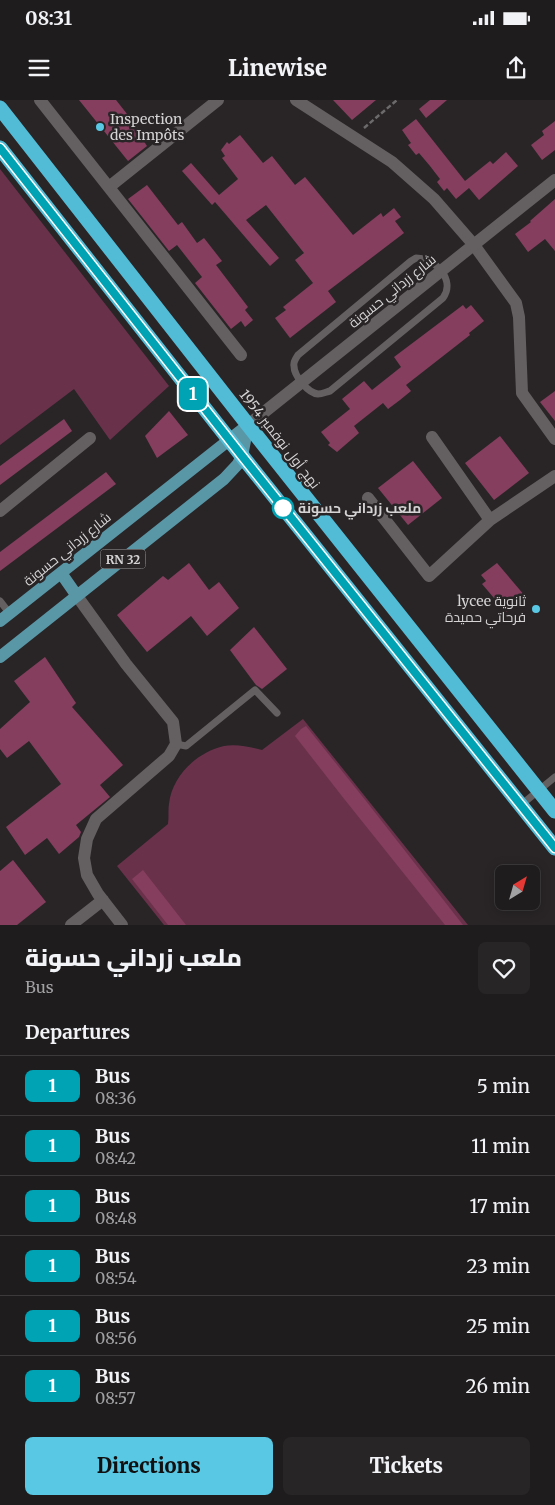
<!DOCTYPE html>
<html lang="en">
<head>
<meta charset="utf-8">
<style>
	:root { --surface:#1f1c1d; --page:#272526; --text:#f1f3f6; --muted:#a1a1a4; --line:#3c3a3b; --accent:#59c8e4 }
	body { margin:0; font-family:Merriweather,Cairo,serif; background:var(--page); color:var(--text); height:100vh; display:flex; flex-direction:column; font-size:19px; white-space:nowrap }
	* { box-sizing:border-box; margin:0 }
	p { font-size:16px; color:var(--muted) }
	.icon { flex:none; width:28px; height:28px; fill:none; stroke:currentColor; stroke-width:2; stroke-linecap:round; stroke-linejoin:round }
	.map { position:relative; height:825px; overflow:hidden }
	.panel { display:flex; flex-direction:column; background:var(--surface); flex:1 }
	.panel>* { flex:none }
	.badge { padding:0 10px; border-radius:8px; font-size:18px; line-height:32px }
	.needle { width:32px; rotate:37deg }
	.tools { position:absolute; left:495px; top:765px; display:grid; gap:10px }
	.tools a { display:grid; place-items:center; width:45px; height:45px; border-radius:8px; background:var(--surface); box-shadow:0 2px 12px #0003,0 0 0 1px var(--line); font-size:25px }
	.map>.badge { position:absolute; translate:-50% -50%; box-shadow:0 0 0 2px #fff }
	h2 { padding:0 25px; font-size:19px; line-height:45px }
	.round { display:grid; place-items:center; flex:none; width:52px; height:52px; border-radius:8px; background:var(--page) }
	.overview { display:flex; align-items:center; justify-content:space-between; height:85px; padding:0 25px }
	h1 { font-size:24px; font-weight:800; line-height:38px }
	.primary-button { display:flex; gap:10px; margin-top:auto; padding:10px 25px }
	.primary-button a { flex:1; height:58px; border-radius:8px; background:var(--accent); color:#111; font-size:20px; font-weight:800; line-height:58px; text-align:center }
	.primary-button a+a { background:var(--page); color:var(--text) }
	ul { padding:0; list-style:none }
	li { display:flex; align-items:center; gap:15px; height:60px; padding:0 25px; border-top:1px solid var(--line) }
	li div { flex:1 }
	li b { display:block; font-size:19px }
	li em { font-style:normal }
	li .badge { min-width:55px; font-weight:700; text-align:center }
	.status { display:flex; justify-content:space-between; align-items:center; height:35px; padding:0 25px; background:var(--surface); direction:ltr }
	.status svg { height:14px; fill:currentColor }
	header { display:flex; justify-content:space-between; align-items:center; height:65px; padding:0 25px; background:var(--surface); font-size:22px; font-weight:800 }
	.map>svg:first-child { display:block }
	.green { fill:#6a314b }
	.building { fill:#853e5e }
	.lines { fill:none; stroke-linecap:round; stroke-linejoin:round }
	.path { stroke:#6d6a6b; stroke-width:2.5; stroke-dasharray:5 2.5; stroke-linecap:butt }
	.lane { stroke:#646061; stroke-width:7 }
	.street { stroke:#646061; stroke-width:12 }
	.secondary { stroke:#646061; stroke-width:12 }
	.primary { stroke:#5997a7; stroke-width:12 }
	.highway { stroke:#52bbd5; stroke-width:15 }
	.line-casing { stroke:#fff; stroke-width:11 }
	.line { stroke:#00a3b4; stroke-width:8 }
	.poi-dot { fill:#59c8e4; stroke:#292527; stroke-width:2 }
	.stop-dot { fill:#fff; stroke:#00a3b4; stroke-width:2.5 }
	.labels { text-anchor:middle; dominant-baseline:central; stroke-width:5; stroke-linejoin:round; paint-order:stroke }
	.shield { fill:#292527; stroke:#a19fa0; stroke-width:1 }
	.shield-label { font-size:12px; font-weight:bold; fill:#d5d3d4 }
	.poi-label { font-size:14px; fill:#d5d3d4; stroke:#292527; text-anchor:start }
	.street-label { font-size:14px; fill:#d5d3d4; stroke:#292527 }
	.stop-label { font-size:14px; font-weight:bold; fill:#d5d3d4; stroke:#292527; text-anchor:start }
</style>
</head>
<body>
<div class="status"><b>08:31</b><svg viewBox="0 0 49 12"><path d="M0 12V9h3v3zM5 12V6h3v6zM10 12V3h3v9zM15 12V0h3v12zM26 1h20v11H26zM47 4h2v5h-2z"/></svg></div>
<header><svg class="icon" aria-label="menu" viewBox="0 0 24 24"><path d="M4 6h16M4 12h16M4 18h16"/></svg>Linewise<svg class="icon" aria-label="share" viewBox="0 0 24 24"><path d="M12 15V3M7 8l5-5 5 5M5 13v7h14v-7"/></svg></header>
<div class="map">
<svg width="555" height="825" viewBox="0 0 555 825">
	<rect width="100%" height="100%" fill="#292527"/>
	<path class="green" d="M0,69l169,217 -59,54 -36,-51 -74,56z
		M303,619l165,206h-304l-47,-59 51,-42c1,-7 0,-14 1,-20 3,-28 28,-52 55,-58 13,-2 26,1 38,4z"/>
	<path class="building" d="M79,0h37l30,38 -3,2 4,6 -19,15z
		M333,0h43l-24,20z
		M430,0h17l-21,18 -7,-9z
		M416,19l49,62 25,-20 3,3 13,-12 12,14 -39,34 -10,-12 -13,11 -9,-11 -3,3 -7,-9 3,-3 -10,-13 -11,-13 -3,2 -8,-10 3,-2 -9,-13z
		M555,21v29l-13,10 -11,-15 13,-10 -2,-4z
		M240,35l23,28 9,-7 23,29 10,-8 48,58 28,-22 2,4 11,-9 7,9 -6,4 9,12 -76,58 8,11 -46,36 -15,-20 11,-8 -3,-3 30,-24 -18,-23 9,-7 -38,-48 -20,15 33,38 -9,8 -55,-64 -3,3 -30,-34 9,-8 28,32 19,-16 -16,-21 3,-2 -4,-6 6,-8 2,2z
		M147,85l31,40 4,-3 15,21 7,-5 18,23 -6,4 32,42 -3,3 8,10 -8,7 -4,-6 -10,8 -36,-46 7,-6 -25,-32 -8,6 -41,-52z
		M555,99v52l-10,-12 -17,13 -13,-18 16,-12 -1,-1z
		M463,205l3,4 5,-4 13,16 -15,12 1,2 -64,50 5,6 -11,9 -12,9 -5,-6 -29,23 5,7 -22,19 -9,-7 2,-2 -9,-11 29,-23 -8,-10 22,-18 8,9 29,-23 -7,-10z
		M555,291v30l-15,-19z
		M169,311l19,24 -31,23 -12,-22z
		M64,319l8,12 -72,54v-19z
		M500,336l29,37 -35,27 -29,-37z
		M413,361l29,37 -34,27 -30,-37z
		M106,372l10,12 -116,87v-19z
		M189,463l20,27 10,-8 20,26 -32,28 -16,-20 -44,36 -30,-37 46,-39 5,4z
		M497,463l28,33 -19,16 -24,-28 4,-3 -5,-6z
		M254,527l33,42 -25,20 -6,-4 -26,-35z
		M45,557l31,46 -4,4 51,58 -23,20 10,12 -34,28 5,7 -2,5 -20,17 -12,-16 -22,17 -19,-28 55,-43 -32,-43 -22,17 -7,-9v-20l30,-27 -16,-21z
		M306,626l60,75 97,124h-18l-100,-125 -50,-64 6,-7z
		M13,760l33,42 -29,23h-17v-54z
		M143,770l43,55h-18l-36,-46z"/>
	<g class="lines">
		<path class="path" d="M364,28l33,-28"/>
		<path class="lane" d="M416,158c19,0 40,22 27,40l-113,93c-4,1 -8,3 -12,3 -10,-1 -24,-18 -24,-28 -1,-4 2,-8 4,-11l113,-94z
			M0,501l10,13
			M176,644l10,2 69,-56 22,23
			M521,705l34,-28"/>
		<path class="street" d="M40,0l201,255
			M109,87l109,-87
			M474,145l42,58 3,14 3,76 33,46
			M432,337l58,83
			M368,398l61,78 61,-56 65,-44
			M0,411l90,-73
			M77,496l49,68 47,58 3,22 -7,12 -73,63 -9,20 -3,19 3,17 11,19 24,31
			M71,825l32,-25"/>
		<path class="secondary" d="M296,0l96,62 42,37 40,46
			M248,325l307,-245"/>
		<path class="primary" d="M61,473l16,23
			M0,521l248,-196
			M0,557l224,-178 14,-15 4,-8 6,-31"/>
		<path class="highway" d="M0,8l248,317 307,386
			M0,48l242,308 313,392"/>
	</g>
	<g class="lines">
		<g class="line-casing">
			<path id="line" d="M0,48l242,308 313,392"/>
		</g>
		<use href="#line" class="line"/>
	</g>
	<g class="poi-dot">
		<circle cx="100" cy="27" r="5"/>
		<circle cx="536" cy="509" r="5"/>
	</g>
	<circle class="stop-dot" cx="283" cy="408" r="10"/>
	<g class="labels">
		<rect class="shield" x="100.5" y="449.5" width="45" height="19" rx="4"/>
		<g class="shield-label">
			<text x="123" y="459">RN 32</text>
		</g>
		<g class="poi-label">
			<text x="110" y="19">Inspection<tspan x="110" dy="16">des Impôts</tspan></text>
			<text x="526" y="501" text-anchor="end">lycee ثانوية<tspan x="526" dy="16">فرحاتي حميدة</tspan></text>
		</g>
		<g class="street-label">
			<text transform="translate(392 191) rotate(-39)">شارع زرداني حسونة</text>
			<text transform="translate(280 339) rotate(52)">نهج أول نوفمبر 1954</text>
			<text transform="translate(67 449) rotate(-39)">شارع زرداني حسونة</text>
		</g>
		<g class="stop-label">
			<text x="298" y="408">ملعب زرداني حسونة</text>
		</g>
	</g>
</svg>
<div class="tools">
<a><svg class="needle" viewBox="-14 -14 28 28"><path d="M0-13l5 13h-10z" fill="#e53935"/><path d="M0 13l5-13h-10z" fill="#a1a1a4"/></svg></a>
</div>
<b class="badge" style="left:193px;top:294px;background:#00a3b4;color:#fff">1</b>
</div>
<section class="panel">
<div class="overview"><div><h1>ملعب زرداني حسونة</h1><p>Bus</p></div><a class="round"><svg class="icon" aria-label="heart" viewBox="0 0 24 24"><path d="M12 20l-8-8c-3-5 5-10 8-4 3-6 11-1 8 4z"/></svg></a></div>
<h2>Departures</h2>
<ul>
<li><span class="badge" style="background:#00a3b4;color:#fff">1</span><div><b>Bus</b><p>08:36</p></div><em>5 min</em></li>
<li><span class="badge" style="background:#00a3b4;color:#fff">1</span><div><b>Bus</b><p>08:42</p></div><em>11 min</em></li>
<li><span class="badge" style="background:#00a3b4;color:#fff">1</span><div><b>Bus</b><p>08:48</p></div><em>17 min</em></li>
<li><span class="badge" style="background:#00a3b4;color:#fff">1</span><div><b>Bus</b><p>08:54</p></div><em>23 min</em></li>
<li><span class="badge" style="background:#00a3b4;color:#fff">1</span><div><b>Bus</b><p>08:56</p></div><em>25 min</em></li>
<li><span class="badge" style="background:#00a3b4;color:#fff">1</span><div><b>Bus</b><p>08:57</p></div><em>26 min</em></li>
</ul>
<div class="primary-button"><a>Directions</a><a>Tickets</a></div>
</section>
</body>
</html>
